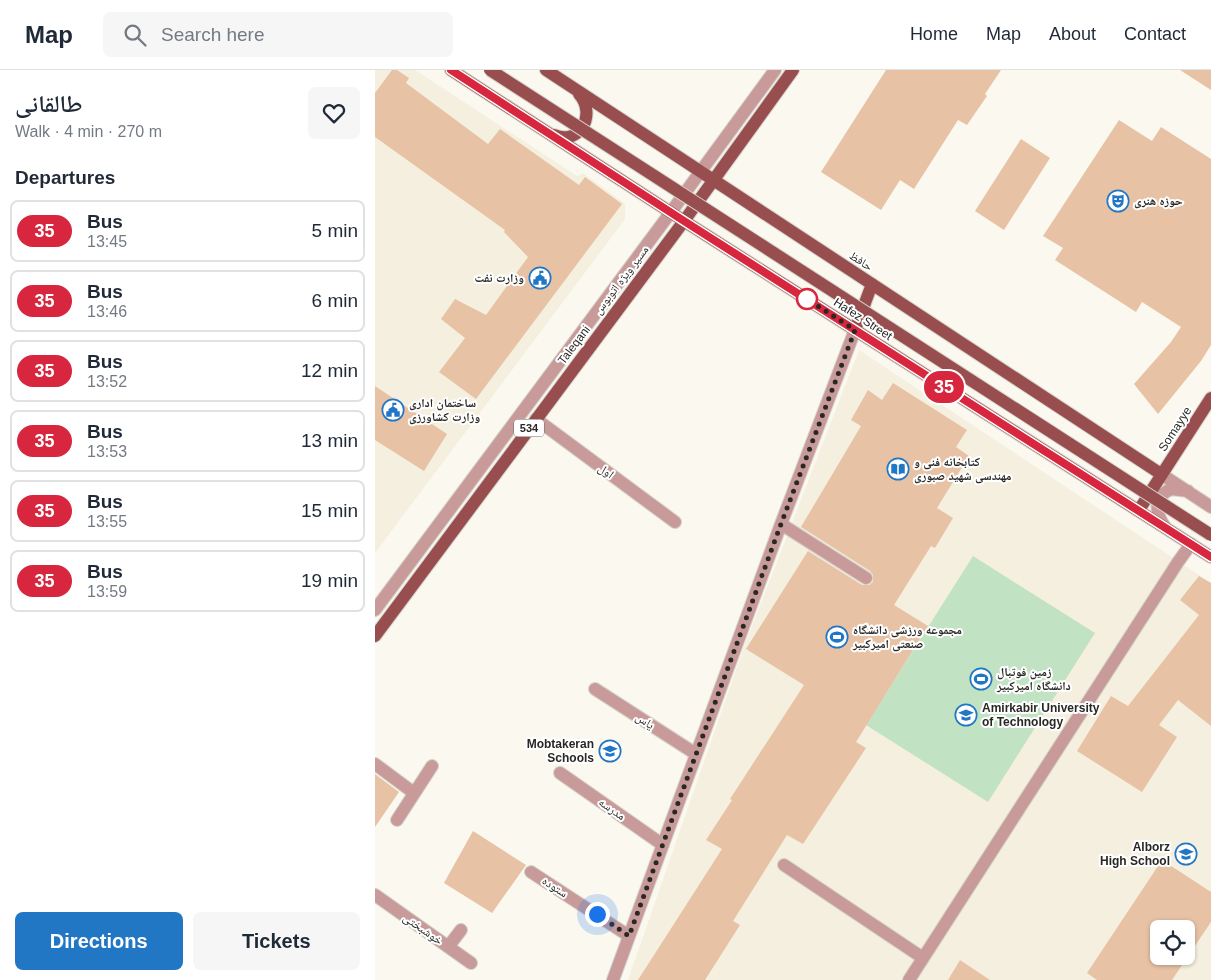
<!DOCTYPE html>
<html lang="en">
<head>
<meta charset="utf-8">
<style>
	:root { --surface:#fff; --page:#f6f6f7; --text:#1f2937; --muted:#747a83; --line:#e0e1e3; --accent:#2277c5 }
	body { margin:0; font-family:Helvetica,"Noto Naskh Arabic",sans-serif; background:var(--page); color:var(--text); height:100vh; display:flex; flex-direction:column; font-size:19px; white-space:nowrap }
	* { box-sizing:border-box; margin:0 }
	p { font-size:16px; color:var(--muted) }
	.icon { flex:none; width:28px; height:28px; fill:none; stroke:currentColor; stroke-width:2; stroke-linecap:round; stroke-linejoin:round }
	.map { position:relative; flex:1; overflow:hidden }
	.sheet { display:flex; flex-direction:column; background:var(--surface); width:375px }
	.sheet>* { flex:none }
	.badge { padding:0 10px; border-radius:16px; font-size:18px; line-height:32px }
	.tools { position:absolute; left:775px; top:850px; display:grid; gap:10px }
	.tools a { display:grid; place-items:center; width:45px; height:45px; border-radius:8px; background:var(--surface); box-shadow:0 1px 4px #0004; font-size:25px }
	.you { position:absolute; width:25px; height:25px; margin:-12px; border:4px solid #fff; border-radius:50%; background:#1a73e8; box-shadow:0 0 0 8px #1a73e833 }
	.map>.badge { position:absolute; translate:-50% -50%; box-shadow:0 0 0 2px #fff }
	h2 { padding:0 15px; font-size:19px; line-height:45px }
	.round { display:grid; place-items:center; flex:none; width:52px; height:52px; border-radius:8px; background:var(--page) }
	.head { display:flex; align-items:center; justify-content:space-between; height:85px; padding:0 15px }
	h1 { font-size:24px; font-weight:600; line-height:38px }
	.cta { display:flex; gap:10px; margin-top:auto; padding:10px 15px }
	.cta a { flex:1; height:58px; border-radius:8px; background:var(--accent); color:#fff; font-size:20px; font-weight:600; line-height:58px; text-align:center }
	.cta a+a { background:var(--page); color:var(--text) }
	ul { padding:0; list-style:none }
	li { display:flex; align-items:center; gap:15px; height:62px; margin:0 10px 8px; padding:0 5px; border:2px solid var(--line); border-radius:8px }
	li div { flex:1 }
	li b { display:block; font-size:19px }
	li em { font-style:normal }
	li .badge { min-width:55px; font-weight:700; text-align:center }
	header { display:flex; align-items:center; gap:30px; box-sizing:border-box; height:70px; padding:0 25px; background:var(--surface); border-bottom:1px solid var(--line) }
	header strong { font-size:24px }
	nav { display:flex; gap:28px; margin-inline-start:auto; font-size:18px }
	.search { width:350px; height:45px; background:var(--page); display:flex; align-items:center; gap:12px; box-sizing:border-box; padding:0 18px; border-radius:8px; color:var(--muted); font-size:19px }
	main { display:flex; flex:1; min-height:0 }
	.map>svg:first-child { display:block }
	.built { fill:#f4efde; fill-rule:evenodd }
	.green { fill:#c2e3c3 }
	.building { fill:#e8c2a5; fill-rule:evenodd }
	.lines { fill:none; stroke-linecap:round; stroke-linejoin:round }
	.minor-casing { stroke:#d4d3cb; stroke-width:14 }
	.major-casing { stroke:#d4d3cb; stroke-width:14 }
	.minor { stroke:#c89b9a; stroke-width:12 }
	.major { stroke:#984d4e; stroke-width:12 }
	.major-bridge-casing { stroke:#d4d3cb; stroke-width:14; stroke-linecap:butt }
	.major-bridge { stroke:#984d4e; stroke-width:12 }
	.line-casing { stroke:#fff; stroke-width:11 }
	.line { stroke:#d7263d; stroke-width:8 }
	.walk { stroke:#292825; stroke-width:5; stroke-dasharray:0 9 }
	.stop-dot { fill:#fff; stroke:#d7263d; stroke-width:2.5 }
	.labels { text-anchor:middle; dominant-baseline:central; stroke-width:4; stroke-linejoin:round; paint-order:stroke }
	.shield { fill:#fff; stroke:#696866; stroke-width:1 }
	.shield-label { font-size:11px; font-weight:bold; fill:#292825 }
	.poi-label { font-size:12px; font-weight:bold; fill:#292825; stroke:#fff; text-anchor:start }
	.street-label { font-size:12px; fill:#292825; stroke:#fff }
</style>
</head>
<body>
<header>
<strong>Map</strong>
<div class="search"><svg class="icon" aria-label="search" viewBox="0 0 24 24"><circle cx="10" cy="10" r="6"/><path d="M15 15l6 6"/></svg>Search here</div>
<nav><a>Home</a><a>Map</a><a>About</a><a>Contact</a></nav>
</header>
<main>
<section class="sheet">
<div class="head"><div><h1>طالقانی</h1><p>Walk · 4 min · 270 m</p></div><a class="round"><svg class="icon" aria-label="heart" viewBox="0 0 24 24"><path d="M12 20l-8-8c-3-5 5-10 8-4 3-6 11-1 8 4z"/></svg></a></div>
<h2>Departures</h2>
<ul>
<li><span class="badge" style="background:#d7263d;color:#fff">35</span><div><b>Bus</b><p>13:45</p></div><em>5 min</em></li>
<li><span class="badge" style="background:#d7263d;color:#fff">35</span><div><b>Bus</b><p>13:46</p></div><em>6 min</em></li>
<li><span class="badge" style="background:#d7263d;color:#fff">35</span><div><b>Bus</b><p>13:52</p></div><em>12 min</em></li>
<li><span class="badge" style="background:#d7263d;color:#fff">35</span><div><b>Bus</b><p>13:53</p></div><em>13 min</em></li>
<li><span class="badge" style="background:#d7263d;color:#fff">35</span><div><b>Bus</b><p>13:55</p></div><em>15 min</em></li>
<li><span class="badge" style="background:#d7263d;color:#fff">35</span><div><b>Bus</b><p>13:59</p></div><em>19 min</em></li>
</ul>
<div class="cta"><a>Directions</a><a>Tickets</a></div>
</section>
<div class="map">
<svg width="836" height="910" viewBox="0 0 836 910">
	<rect width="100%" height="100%" fill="#faf8ef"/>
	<path class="built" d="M0,0h40l162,106 6,-3 42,31v15l-250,334z
		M484,280l352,233v397h-583l115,-330zM784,859h27v27h-27z"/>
	<path class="green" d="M598,486l122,77 -107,169 -122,-77z"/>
	<path class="building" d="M17,0h5l12,8 -3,5 82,61 12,-15 79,56 6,-8 37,27 -146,195 -37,-27 26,-34 -24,-19 14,-20 31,16 42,-58 -24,-25 1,-2 -130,-93v-44z
		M511,0h115l-16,24 2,2 -20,29 -9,-5 -44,69 -14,-9 -19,30 -60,-38z
		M805,0h31v20z
		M744,50l33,21 9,-14 50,32v186l-10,16 -43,53 -24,-30 37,-42 10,-15 -39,-25 -6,10 -81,-52 8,-12 -20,-12z
		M646,69l29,19 -46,72 -29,-19z
		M518,313l74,47 -11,17 13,9 -32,52 16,10 -18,30 -4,-2 -37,59 34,21 -72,116 10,6 -63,96 -16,-9 -54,86 7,4 -35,55h-67l84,-131 -16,-9 26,-40 -2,-1 74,-114 -58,-36 62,-98 54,34h7l4,-3v-7l-3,-4 -69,-44 60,-101 -10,-6 17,-30 14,10z
		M0,316l72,48 -23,37 -49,-31z
		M824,506l12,7v143l-33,-26 -19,25 18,12 -35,55 -65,-41 34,-55 17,10 71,-91 -19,-15z
		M0,704l24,18 -24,35z
		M98,761l53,34 -34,48 -48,-30z
		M787,790l49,32v30l-39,58h-75l-10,-7zM784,859h27v27h-27z
		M585,890l30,20h-42z"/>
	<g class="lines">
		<g class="minor-casing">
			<path id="minor" d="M161,349l139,103
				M786,404l50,33
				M406,454l85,54
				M790,457c-10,-14 -12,-30 6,-38l17,2
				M0,540l296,-398 104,-142
				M220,619l101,65
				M0,694l39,29
				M185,703l103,72
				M22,750l35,-54
				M409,795l139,93
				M156,802l98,64
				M0,825l96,68
				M73,877l13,-17
				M238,910l168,-456 74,-194
				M534,910l269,-418 13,-18"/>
		</g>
		<g class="major-casing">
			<path id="major" d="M76,0l233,151 527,336
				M171,0l615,404
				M179,65c26,11 43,-21 25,-41
				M480,260l17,-46
				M764,440l72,-112
				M0,566l309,-415 109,-151"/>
		</g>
		<use href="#minor" class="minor"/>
		<use href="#major" class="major"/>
		<g class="major-bridge-casing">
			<path id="major-bridge" d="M115,0l721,465"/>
		</g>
		<use href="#major-bridge" class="major-bridge"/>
	</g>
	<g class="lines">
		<g class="line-casing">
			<path id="line" d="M76,0l233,151 527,336"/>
		</g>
		<use href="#line" class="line"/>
		<path class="walk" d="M222,844l32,22 152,-412 74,-194 -48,-31"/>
	</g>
	<defs>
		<g id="theatre-ring" transform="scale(1.125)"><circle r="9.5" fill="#fff" stroke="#2277c5" stroke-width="1.5"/><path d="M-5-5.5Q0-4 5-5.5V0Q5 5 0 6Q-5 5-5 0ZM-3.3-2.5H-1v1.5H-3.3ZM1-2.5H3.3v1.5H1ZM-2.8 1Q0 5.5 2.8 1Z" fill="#2277c5"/></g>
		<g id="civic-ring" transform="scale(1.125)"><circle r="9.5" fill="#fff" stroke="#2277c5" stroke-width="1.5"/><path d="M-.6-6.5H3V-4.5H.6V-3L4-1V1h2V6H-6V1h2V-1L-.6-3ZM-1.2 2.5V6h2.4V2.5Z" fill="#2277c5"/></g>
		<g id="library-ring" transform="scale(1.125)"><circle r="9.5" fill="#fff" stroke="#2277c5" stroke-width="1.5"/><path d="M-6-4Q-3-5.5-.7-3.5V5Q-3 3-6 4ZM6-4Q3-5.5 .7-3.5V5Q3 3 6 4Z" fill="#2277c5"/></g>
		<g id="stadium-ring" transform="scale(1.125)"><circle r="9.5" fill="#fff" stroke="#2277c5" stroke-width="1.5"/><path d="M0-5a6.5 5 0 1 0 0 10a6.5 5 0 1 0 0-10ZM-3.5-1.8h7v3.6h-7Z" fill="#2277c5"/></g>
		<g id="university-ring" transform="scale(1.125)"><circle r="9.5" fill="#fff" stroke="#2277c5" stroke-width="1.5"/><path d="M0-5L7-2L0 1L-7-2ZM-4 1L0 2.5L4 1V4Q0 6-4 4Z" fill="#2277c5"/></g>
		<g id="school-ring" transform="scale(1.125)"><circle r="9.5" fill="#fff" stroke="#2277c5" stroke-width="1.5"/><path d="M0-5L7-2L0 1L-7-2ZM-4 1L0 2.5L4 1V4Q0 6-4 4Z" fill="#2277c5"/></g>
	</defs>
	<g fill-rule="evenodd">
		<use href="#theatre-ring" x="743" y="131"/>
		<use href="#civic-ring" x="165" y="208"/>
		<use href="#civic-ring" x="18" y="340"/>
		<use href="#library-ring" x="523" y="399"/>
		<use href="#stadium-ring" x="462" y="567"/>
		<use href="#stadium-ring" x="606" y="609"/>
		<use href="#university-ring" x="591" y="645"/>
		<use href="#school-ring" x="235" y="681"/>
		<use href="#school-ring" x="811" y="784"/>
	</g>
	<circle class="stop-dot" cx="432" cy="229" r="10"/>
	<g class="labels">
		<rect class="shield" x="139" y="349.5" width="30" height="17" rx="4"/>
		<g class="shield-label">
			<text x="154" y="358">534</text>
		</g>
		<g class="poi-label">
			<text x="759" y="131">حوزه هنری</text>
			<text x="149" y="208" text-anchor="end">وزارت نفت</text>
			<text x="34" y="333">ساختمان اداری<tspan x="34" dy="14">وزارت کشاورزی</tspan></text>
			<text x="539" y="392">کتابخانه فنی و<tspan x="539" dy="14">مهندسی شهید صبوری</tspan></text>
			<text x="478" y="560">مجموعه ورزشی دانشگاه<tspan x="478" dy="14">صنعتی امیرکبیر</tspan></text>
			<text x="622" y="602">زمین فوتبال<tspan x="622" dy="14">دانشگاه امیرکبیر</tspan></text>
			<text x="607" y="638">Amirkabir University<tspan x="607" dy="14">of Technology</tspan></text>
			<text x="219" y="674" text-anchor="end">Mobtakeran<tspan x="219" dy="14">Schools</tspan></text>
			<text x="795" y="777" text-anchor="end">Alborz<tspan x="795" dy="14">High School</tspan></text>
		</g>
		<g class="street-label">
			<text transform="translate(486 191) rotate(33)">حافظ</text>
			<text transform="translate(246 210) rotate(-53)">مسیر ویژه اتوبوس</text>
			<text transform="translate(488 249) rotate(33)">Hafez Street</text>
			<text transform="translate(199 275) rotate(-53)">Taleqani</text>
			<text transform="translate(800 359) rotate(-57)">Somayye</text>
			<text transform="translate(231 401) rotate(36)">اول</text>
			<text transform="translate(270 651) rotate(33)">یاس</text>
			<text transform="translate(237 739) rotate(35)">مدرسه</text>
			<text transform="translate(180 817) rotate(33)">ستوده</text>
			<text transform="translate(48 859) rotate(35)">خوشبختی</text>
		</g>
	</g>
</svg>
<div class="tools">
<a><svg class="icon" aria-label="locate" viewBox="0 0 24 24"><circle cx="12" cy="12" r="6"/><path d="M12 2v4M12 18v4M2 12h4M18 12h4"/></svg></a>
</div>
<div class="you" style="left:222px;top:844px"></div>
<b class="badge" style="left:569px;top:317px;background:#d7263d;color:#fff">35</b>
</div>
</main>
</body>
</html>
